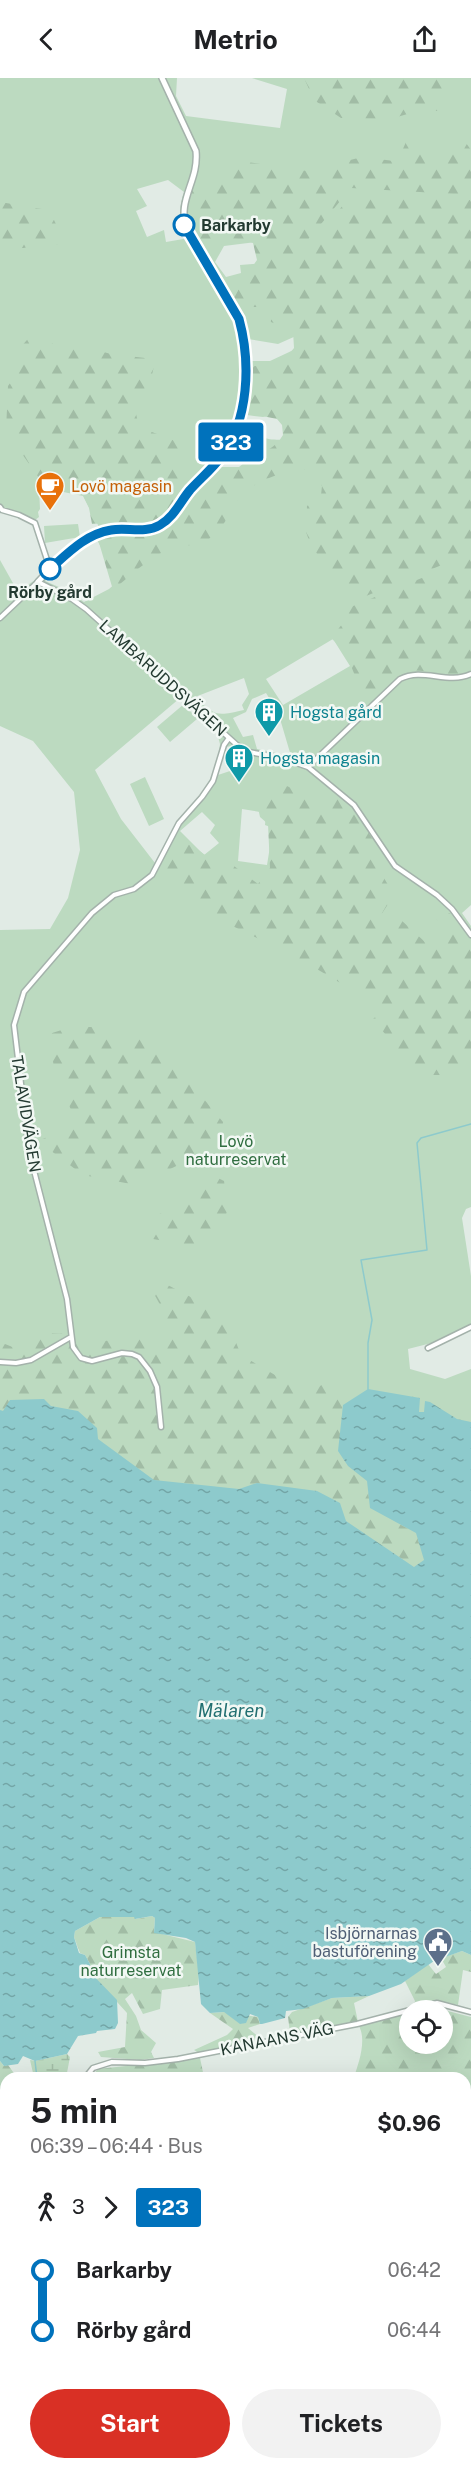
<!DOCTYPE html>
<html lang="en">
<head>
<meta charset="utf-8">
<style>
	:root { --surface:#fff; --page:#f2f2f2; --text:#202124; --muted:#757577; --accent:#d93025 }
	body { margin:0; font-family:"Public Sans",sans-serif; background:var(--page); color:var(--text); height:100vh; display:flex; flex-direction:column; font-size:22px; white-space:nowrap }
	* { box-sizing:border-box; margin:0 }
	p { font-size:20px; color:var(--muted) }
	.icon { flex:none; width:33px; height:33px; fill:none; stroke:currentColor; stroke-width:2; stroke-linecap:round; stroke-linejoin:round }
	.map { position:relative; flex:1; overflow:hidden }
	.sheet { position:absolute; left:0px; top:1994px; width:471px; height:398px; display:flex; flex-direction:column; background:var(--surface); border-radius:18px 18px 0 0; box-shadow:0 6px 24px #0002 }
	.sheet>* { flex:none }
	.badge { padding:0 12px; border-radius:4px; font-size:21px; line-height:39px }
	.fabs { position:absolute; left:399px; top:1922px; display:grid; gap:12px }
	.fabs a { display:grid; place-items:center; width:54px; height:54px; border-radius:50%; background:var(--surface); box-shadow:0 6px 24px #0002; font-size:30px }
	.map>.badge { position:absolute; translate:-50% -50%; box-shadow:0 0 0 3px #fff }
	.legs { display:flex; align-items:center; gap:9px; height:66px; padding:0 30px; font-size:20px }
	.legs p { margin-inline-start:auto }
	.overview { display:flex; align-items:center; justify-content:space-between; height:102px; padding:0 30px }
	h1 { font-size:33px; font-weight:700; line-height:45px }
	.primary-button { display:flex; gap:12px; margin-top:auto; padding:12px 30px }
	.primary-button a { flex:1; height:69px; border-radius:36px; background:var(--accent); color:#fff; font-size:24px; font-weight:700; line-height:69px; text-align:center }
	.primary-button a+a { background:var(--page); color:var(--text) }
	ul { padding:0 30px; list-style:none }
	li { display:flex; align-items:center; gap:21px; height:60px; font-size:22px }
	li i { display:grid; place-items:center; width:9px; height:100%; margin:0 8px; background:currentColor }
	li i::after { content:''; width:15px; height:15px; margin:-8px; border:4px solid; border-radius:50%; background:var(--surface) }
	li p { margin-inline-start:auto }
	li:first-child i { background:linear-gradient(#0000 50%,currentColor 0) }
	li:last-child i { background:linear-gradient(currentColor 50%,#0000 0) }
	header { display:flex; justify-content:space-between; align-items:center; height:78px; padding:0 30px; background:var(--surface); font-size:27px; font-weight:700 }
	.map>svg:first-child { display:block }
	.green { fill:#bcdac0; fill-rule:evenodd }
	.forest { fill:url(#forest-firs) }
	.wetland { fill:url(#wetland-marsh) }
	.water { fill:url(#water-ripples) }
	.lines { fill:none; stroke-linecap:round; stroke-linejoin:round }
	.stream { stroke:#8dcacc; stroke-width:1.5 }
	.minor-casing { stroke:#a4b2ab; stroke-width:7 }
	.tertiary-casing { stroke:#a4b2ab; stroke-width:8 }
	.minor { stroke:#fff; stroke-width:4 }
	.tertiary { stroke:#fff; stroke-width:5 }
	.line-1-casing { stroke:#fff; stroke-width:14 }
	.line-1 { stroke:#0072bc; stroke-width:9 }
	.stop-1-dot { fill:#fff; stroke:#0072bc; stroke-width:3 }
	.labels { text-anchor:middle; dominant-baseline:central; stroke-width:5; stroke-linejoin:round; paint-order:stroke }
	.stop-label { font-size:16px; font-weight:bold; fill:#233a31; stroke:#f2f8f4; text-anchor:start }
	.food-label { font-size:16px; fill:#c56008; stroke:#f2f8f4; text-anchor:start }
	.street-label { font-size:16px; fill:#233a31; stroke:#f2f8f4 }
	.culture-label { font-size:16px; fill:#0d838f; stroke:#f2f8f4; text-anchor:start }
	.park-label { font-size:16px; fill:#306e40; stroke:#f2f8f4 }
	.service-label { font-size:16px; fill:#4e5e75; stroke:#f2f8f4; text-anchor:end }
	.water-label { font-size:18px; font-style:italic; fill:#226f71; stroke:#f2f8f4 }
</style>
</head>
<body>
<header><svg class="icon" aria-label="back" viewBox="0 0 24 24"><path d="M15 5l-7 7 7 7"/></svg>Metrio<svg class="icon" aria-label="share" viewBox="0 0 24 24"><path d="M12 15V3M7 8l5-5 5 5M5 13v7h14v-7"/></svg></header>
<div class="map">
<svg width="471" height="2390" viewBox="0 0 471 2390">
	<defs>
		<pattern id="forest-firs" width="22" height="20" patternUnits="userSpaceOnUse" patternTransform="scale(1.5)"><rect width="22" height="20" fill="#bcdac0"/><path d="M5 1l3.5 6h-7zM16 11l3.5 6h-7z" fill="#a1bca5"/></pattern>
		<pattern id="wetland-marsh" width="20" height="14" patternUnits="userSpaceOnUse" patternTransform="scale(1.5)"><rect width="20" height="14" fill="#bcdac0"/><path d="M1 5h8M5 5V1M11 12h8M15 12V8" fill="none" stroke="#a1bca5"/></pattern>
		<pattern id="water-ripples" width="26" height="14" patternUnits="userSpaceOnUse" patternTransform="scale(1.5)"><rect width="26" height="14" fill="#8dcacc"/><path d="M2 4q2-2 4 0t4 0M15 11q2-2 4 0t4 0" fill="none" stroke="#73a5a6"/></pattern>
	</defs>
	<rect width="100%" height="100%" fill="#e1ebe5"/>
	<path class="green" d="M0,0h177l-1,18 10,20 94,12 7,-39 -35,-11h219v827l-9,8 9,13v281l-5,2 -4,9 9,58v53l-16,8 -47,12 2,20 35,10 26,-10v374l-471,-95v-718l50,-1 18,-31 12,-48 -6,-58 -41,-51 -33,-15v-166l18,32 21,-15 37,-36 5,2 18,-16 -16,-32 -44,-8 1,22 -2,3 1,5 -4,3 -19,-5 -16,-9zM168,102l16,12c-6,17 -5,30 5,46l-23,4 -2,-12 -17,7 -11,-26 11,-5 -10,-17zM264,163l1,22 -25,2 1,8 -15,4 -11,-15 9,-16zM296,258l6,10 -32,15h-19l-3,-22 30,5zM293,331l-2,31c-22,-1 -29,2 -45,-16l1,-9 16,2zM236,360l24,16 -12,19h-19l-10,-8zM96,460l23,42 -10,9 -25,13 -16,-11 -23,-10 41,-38zM333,561l17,27 -67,39 -17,-26zM244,600l5,16 -7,11 2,5c-27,6 -28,7 -49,-13zM266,615l12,19 13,44 -34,-7 -4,-14 -10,2 -10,-19 13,-6 6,-13zM180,620l37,35 3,11 -3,22 -18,34 -22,23 -22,40 -34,-44 -26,-49zM232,668l10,21 -24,8 7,-28zM242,731l24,4 -1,12 8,3 -6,37 -29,-4zM202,734l13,13 -5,8 9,10 -15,12 -24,-24z
		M78,446l2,13 -35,6 -1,-17z
		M184,626l13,15 -27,23 -13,-15z
		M145,699l19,42 -15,7 -19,-42z"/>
	<path class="forest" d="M304,0h143l-3,34 -19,-3 -35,10 -49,-1 -27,-18z
		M406,64l7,1 13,15 40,-15 5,7v45l-120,-7 -80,96 5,4 76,-94 119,6v353l-122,50 -39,-60 -4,-11 1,-26 14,-11 1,-9 -12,-17c-26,2 -59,11 -74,33 -11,17 -13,32 -35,41 -7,3 -16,2 -23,3 -23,6 -47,29 -65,44l-16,-54 8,-4 47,1c23,-9 28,-28 43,-45 6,-8 14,-14 21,-21h23c16,-15 32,-12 44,-32l-1,-10 -5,-6 -34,-7 6,-45c19,-3 33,-3 45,-19l-1,-17 -22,-9 -2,-7 -9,-8h-8l-5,7h-5l-9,-14 12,-23 12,-17 -4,-17c-23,-9 -33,-4 -41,18l-3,2c-20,-34 -27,-35 -18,-75l40,-13 16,-13 60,9 55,-14 40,5v-11z
		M0,124l42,7 12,11 10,21 -3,4 -24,-1 -13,4h-24z
		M34,254l9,8 13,5 25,1 30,8 34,4 9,8 -3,13 -17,26 5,22 44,17 -6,21 6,8 18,-8 4,-14 11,-3 5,1 -52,60 -19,15 -26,-2 -32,2 -3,-16 -6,-12 -44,-9v-9l-33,-47 2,-45 5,-7 -1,-18 7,-12z
		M471,480v114c-27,11 -40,-4 -61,-1 -14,2 -27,20 -37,30l-13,-13 -15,-37 -14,-13 16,-20 1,-10z
		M276,703l39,18 18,-8 20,17 32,51 -4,14 13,22 -17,26 15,11 9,-12 24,22 16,-10 2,-7 -8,-7 15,-5 21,27v126l-16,9h-37l-45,-56 7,-6 -6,-10 -74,-44 -104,-51 -36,-42 2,-10 12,-16 19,6 35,26 6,-6 24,18 12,-16 -2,-44 -8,-7 -2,-9 9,-22z
		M71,949h26l8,7 41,3 36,36 41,49 -2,22 -61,30 -7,-3 -8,10 -14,3 -48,-9 -45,-34 34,-15 1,-12 -18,-39 -6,-41z
		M216,1099l8,4 4,28 -7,19 -12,14 -14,4 -42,-7 1,-23 38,-14 12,-16z
		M162,1204l63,33 16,40 46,27h11l18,6 11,-6 16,23 -3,18 8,43 19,15 3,27 46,25 8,27 -10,7 -69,-46 -5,-18 -83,-20 -18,6 -86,-9 -55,-41 -20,-28 -27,-5 -7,-7 -33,1 -8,11 -3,-1v-68l30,12 4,-10 -4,-14c13,-1 26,7 38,2l2,10 11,3 48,-8 33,-2 5,-3 -4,-22 -10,-18z
		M152,1838l3,2 -1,14 41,10 4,32 -1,11 -36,5 -2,19 -17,5 -11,-21 -7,6 11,17 5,14 15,13 -5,9 3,6 -13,2 -40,-3 -3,-5 27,-5 2,-34 -38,-42 1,-7 -5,-9 -5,-2 -6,-16 1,-6 25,-14h35l1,2z
		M462,1873l9,4v17l-8,-2 -5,35 -19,-4 -7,6 39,10v129l-6,4v-72l-111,-1c5,-15 14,-40 3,-54l-64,11 -3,-1 -2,-16 4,-5 40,-14 37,-2 -15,7 4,19 6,2 45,-13 1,32h32v-33h-30l3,-9 -10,-20 23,-17 8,10 10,-7 -5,-9z
		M224,1934l34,5 2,7 -12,4 13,11 -62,14 -5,-3 33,-15 6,-6 -23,-16z
		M200,1980l4,19 -114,1 8,-9z
		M0,1983l4,5 4,-1 8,11 -10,2v126l-6,1z
		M0,2162l6,4v198l-3,7 -1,19z
		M471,2171v219h-428l-10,-5h432v-212z"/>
	<path class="wetland" d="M67,1976l3,3 -4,21 -29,-1v-4h-4l-3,-13 5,1z"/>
	<path class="water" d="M368,1311l52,9 -1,14h5l1,-11 5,1 27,17 14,3v533l-9,-4 -28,10 -33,23 -32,12 -37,2 -29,11 -17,2 -1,7 -23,6h-2l-2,-7 -8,-3 -4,9 -6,1 -16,-12 -14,1 -9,-9 -6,-62 -9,-4 -32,-5 1,-15 -3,-2 -17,3 -1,-2h-34l-25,14 -1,6 5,16 6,2 5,9 -1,7 28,29 1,23 -3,6 -18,2 -1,2 -18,3 -11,18 -32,7 -12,-5 -5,8 -14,2 -4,-5v-651l3,1 7,-11 34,-1 7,7 27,5 19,17 1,11 56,41 85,9 18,-6 60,8 23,12 6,18 68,46 10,-7 -8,-27 -46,-25 -3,-27 -19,-15 -10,-15 5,-46z"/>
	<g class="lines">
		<path class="stream" d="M368,1311v-46l4,-23 -11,-60 66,-10 -10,-107 4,-5 50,-14
			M35,1983l2,17
			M6,2336l-3,4 3,7"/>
		<g class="minor-casing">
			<path id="minor" d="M0,429l2,3 17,5 16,8 15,46
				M0,540l38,-36 34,17 14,10 151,136 12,7 33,6 26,9 46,38 41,61 42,29 15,14 19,26
				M308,689l92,-88c23,-12 47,6 71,-5
				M428,1270l43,-21
				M0,1284l16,1 15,-3 40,-23
				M161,1349l-4,-40 -7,-16 -11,-14 -7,-3 -10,-1 -30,8 -11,-3 -8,-11 -6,-48 -38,-148 -15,-126 10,-33 68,-79 22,-18 20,-6 18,-14 27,-52 23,-26 11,-16 11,-36 5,-7
				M85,2000l8,-10 19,-6 33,1 33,-4 179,-35 80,-21 34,9
				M0,2344l6,-4"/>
		</g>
		<g class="tertiary-casing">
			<path id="tertiary" d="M38,504c19,-21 43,-48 73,-53 17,-2 35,5 50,-4 13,-8 19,-24 29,-35 10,-12 22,-21 31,-34 28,-37 30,-94 18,-137l-52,-87c-11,-34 12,-49 9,-81l-34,-73"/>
		</g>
		<use href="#minor" class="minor"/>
		<use href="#tertiary" class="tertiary"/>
	</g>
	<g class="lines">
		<g class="line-1-casing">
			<path id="line-1" d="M50,491c18,-16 36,-35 61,-39 16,-3 34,4 49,-5 14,-8 20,-23 30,-35 10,-11 22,-21 31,-33 28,-37 30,-94 18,-138l-55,-94"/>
		</g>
		<use href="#line-1" class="line-1"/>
	</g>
	<defs>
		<g id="cafe-pin" transform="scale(1.5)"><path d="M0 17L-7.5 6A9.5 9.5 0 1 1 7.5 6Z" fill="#e8710a" stroke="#f2f8f4"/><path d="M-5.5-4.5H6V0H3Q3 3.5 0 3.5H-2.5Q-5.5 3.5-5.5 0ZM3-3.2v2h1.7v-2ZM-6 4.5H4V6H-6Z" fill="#fff"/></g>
		<g id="building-pin" transform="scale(1.5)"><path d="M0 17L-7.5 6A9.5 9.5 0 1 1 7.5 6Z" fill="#0f9aa8" stroke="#f2f8f4"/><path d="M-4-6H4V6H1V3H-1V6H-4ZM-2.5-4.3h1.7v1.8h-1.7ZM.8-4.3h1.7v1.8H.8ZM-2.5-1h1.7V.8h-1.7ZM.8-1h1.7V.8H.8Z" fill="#fff"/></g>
		<g id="civic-pin" transform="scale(1.5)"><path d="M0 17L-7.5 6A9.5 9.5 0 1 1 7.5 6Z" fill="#5c6f8a" stroke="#f2f8f4"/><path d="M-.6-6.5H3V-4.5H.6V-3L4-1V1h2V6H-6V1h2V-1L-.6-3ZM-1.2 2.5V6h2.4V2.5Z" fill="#fff"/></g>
	</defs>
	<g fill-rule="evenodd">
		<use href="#cafe-pin" x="50" y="408"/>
		<use href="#building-pin" x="269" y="634"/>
		<use href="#building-pin" x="239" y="680"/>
		<use href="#civic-pin" x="438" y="1864"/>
	</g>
	<g class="stop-1-dot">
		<circle cx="184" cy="147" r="10"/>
		<circle cx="50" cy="491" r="10"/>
	</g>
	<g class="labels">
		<g class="stop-label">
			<text x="201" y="147">Barkarby</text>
			<text x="50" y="514" text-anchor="middle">Rörby gård</text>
		</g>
		<g class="food-label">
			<text x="71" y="408">Lovö magasin</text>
		</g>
		<g class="street-label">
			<text transform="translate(163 600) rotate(42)">LAMBARUDDSVÄGEN</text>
			<text transform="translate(26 1036) rotate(81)">TALAVIDVÄGEN</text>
			<text transform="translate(277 1961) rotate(-11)">KANAANS VÄG</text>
		</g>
		<g class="culture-label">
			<text x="290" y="634">Hogsta gård</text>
			<text x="260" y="680">Hogsta magasin</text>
		</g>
		<g class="park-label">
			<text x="236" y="1063">Lovö<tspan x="236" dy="18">naturreservat</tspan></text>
			<text x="131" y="1874">Grimsta<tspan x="131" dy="18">naturreservat</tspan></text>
		</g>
		<g class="service-label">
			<text x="417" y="1855">Isbjörnarnas<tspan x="417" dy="18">bastuförening</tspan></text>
		</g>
		<g class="water-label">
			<text x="231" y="1632">Mälaren</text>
		</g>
	</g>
</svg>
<div class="fabs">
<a><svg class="icon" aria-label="locate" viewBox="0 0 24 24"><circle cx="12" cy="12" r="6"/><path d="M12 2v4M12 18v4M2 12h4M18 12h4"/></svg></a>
</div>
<b class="badge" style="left:231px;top:364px;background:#0072bc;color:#fff">323</b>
<section class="sheet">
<div class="overview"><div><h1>5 min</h1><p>06:39 – 06:44 · Bus</p></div><b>$0.96</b></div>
<div class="legs"><svg class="icon" aria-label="walk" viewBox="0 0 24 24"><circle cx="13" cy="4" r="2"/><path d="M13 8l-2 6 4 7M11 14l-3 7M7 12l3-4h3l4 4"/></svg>3<svg class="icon" aria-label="forward" viewBox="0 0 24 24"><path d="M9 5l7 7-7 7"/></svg><b class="badge" style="background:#0072bc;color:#fff">323</b></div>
<ul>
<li><i style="color:#0072bc"></i><b>Barkarby</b><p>06:42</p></li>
<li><i style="color:#0072bc"></i><b>Rörby gård</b><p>06:44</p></li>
</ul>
<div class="primary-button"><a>Start</a><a>Tickets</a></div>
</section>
</div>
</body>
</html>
